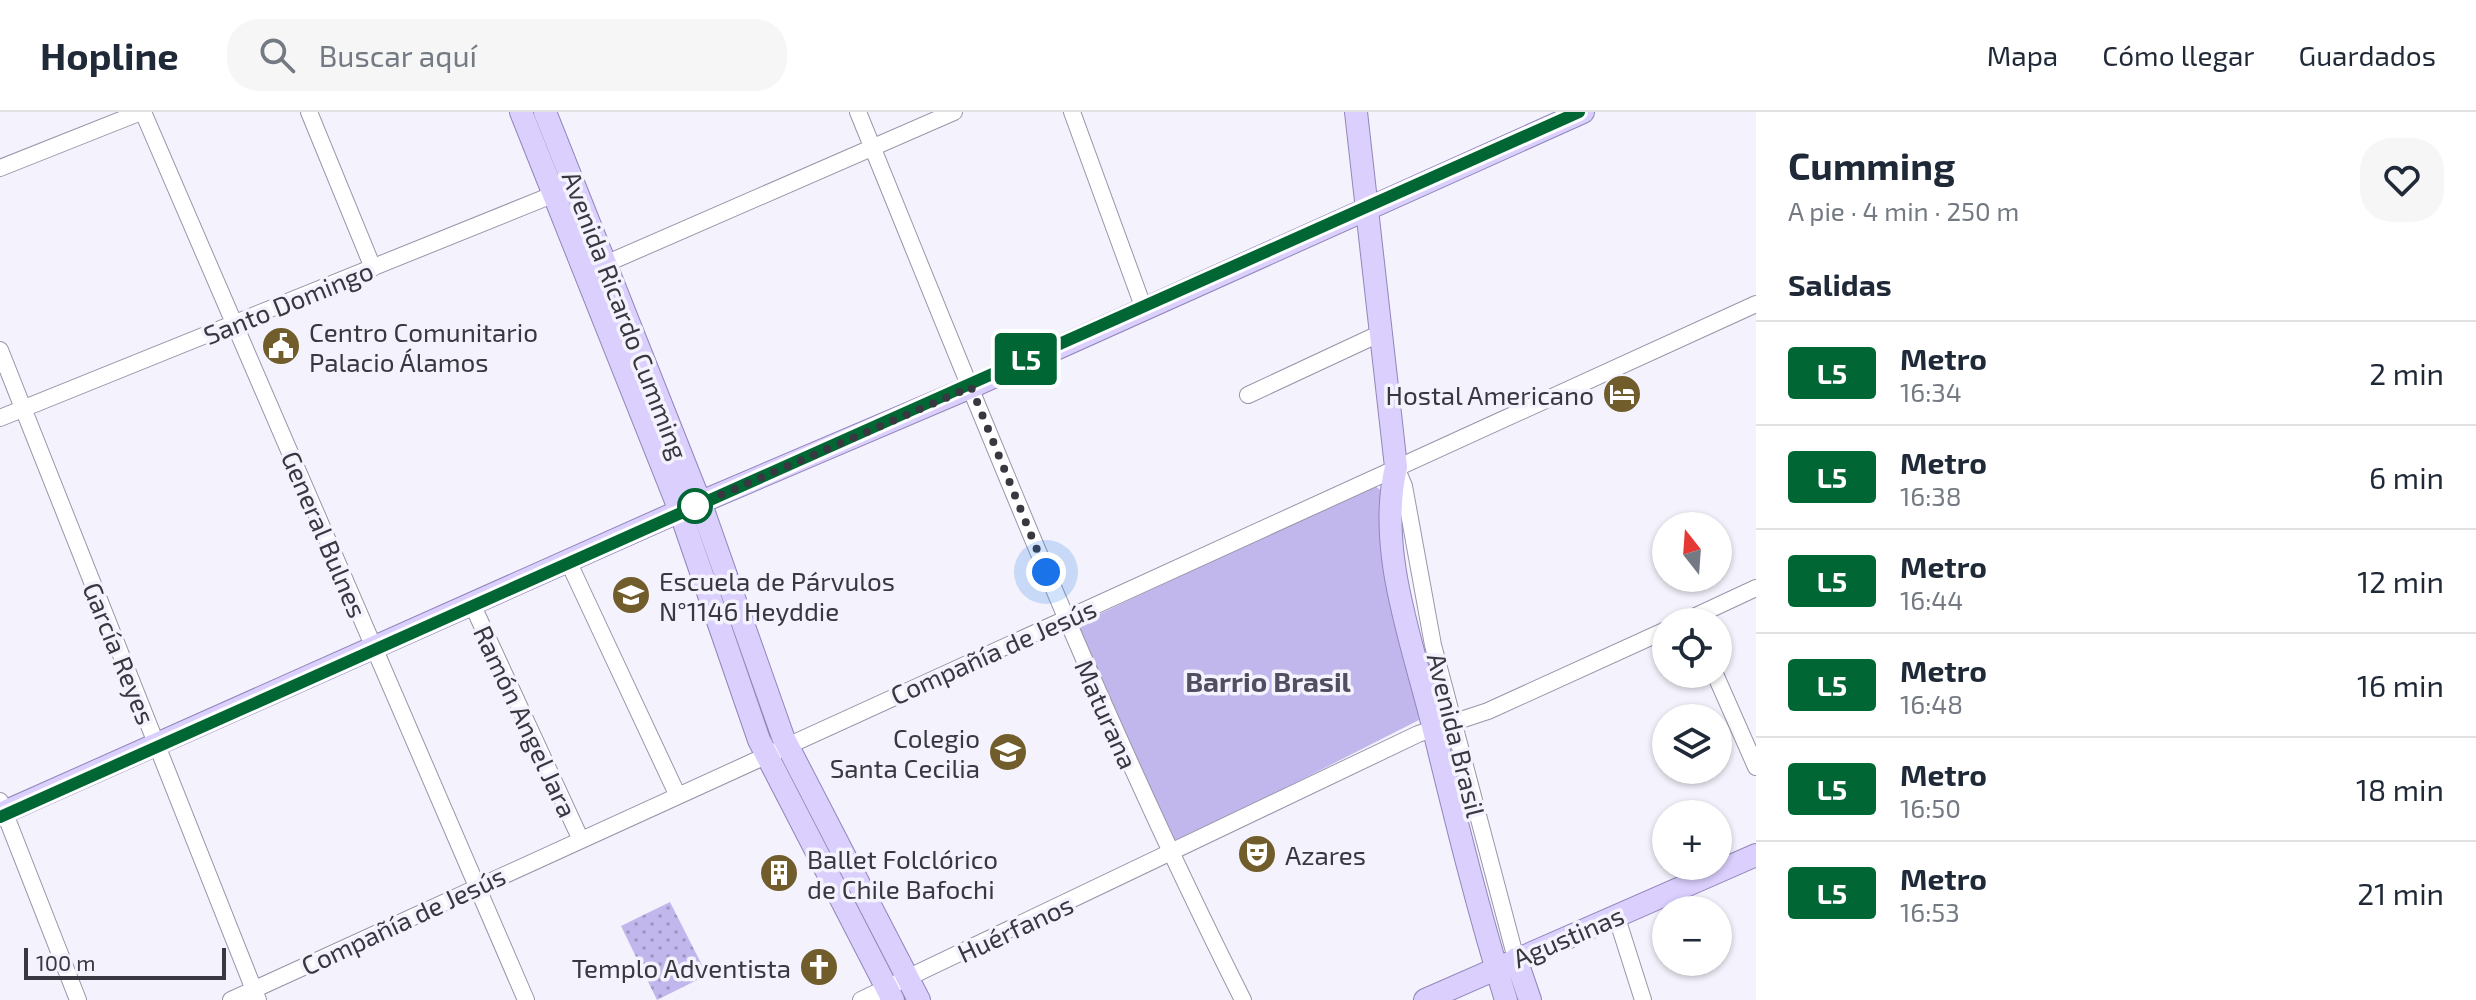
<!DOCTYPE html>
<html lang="es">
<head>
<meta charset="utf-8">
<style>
	:root { --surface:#fff; --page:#f6f6f7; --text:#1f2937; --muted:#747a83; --line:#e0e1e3 }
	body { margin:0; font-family:"Exo 2",sans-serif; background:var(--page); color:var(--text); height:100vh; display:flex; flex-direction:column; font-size:30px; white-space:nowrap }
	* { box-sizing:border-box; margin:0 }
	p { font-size:26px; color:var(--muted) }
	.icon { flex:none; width:44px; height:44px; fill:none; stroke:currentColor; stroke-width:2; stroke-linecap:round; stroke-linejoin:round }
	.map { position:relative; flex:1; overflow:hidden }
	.drawer { display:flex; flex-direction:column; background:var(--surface); width:720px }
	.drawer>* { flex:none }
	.badge { padding:0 16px; border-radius:6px; font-size:28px; line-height:52px }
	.needle { width:52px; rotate:343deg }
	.buttons { position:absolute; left:1652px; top:400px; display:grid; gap:16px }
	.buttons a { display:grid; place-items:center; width:80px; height:80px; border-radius:50%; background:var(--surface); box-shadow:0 2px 6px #0004; font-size:40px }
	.scale { position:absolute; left:24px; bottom:20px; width:202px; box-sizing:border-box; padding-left:8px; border:4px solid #393740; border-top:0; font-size:22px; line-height:28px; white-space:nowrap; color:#393740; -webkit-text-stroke:6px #f4f2fc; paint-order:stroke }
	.you { position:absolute; width:40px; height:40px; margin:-20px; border:6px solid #fff; border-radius:50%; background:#1a73e8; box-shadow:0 0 0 12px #1a73e833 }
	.map>.badge { position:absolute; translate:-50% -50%; box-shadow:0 0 0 4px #fff }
	h2 { padding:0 32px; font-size:30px; line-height:72px }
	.round { display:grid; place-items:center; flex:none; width:84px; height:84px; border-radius:32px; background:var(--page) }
	.overview { display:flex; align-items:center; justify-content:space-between; height:136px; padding:0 32px }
	h1 { font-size:38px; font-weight:700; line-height:60px }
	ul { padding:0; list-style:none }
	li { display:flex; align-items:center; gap:24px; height:104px; padding:0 32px; border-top:2px solid var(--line) }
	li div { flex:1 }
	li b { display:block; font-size:30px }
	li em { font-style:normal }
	li .badge { min-width:88px; font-weight:700; text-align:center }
	header { display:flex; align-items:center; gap:48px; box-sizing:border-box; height:112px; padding:0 40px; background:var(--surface); border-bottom:2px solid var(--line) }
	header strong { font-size:38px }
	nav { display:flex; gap:44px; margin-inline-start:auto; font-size:28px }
	.search { width:560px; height:72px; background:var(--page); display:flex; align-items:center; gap:20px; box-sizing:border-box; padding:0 28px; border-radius:32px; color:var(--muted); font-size:30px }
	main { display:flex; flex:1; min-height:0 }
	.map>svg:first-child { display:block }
	.grass { fill:url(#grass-dots) }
	.park { fill:#c2b7ec }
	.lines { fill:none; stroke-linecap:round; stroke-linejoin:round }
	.minor-casing { stroke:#9995aa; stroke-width:18 }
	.major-casing { stroke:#9185ba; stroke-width:24 }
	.minor { stroke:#fff; stroke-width:16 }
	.major { stroke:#dacffd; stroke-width:22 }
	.line-casing { stroke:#fff; stroke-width:18 }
	.line { stroke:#063; stroke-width:12 }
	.walk { stroke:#393740; stroke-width:8; stroke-dasharray:0 14.4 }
	.stop-dot { fill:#fff; stroke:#063; stroke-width:4 }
	.labels { text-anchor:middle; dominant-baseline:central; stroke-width:7; stroke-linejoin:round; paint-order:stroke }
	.street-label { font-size:26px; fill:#393740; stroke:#f4f2fc }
	.poi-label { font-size:26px; fill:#393740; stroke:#f4f2fc; text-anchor:start }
	.neighbourhood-label { font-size:28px; font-weight:bold; fill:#524e61; stroke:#f4f2fc }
</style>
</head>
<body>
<header>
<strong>Hopline</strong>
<div class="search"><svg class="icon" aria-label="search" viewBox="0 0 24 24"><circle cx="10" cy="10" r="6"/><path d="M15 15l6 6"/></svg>Buscar aquí</div>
<nav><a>Mapa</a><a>Cómo llegar</a><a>Guardados</a></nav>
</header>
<main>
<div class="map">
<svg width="1756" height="888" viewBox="0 0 1756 888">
	<defs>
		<pattern id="grass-dots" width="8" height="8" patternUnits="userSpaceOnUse" patternTransform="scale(2)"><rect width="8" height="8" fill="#c2b7ec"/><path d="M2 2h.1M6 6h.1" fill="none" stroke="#9f96c1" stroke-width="1.8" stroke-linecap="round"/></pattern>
	</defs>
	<rect width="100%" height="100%" fill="#f4f2fc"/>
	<path class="grass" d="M670,790l37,73 -50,25 -36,-74z"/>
	<path class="park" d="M1374,373l9,7 36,228 -244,124 -97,-220z"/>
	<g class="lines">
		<g class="minor-casing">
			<path id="minor" d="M143,0l383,888
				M309,0l64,156
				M858,0c122,299 239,599 385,888
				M1072,0l72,197
				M0,56l141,-56
				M596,156l358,-156
				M0,238l258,650
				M1248,283l133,-62
				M0,306l562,-227
				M1396,355l8,19 29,159 83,314
				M568,449l109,233
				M472,492l108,234
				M1683,510l73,-34
				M1715,562l41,93
				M0,689l78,199
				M1616,803l27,85
				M231,888l1525,-696
				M861,888l557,-266 70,-23 178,-81"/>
		</g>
		<g class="major-casing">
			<path id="major" d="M521,0l159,399 79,229 134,260
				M545,0l158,398 80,227 136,263
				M1356,0l40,355c-19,81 15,172 35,251 23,94 46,189 75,282
				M0,702l680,-303 291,-124 612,-275
				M1516,847l14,41
				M1425,888l331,-145"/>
		</g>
		<use href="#minor" class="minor"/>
		<use href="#major" class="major"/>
	</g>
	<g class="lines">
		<g class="line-casing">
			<path id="line" d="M0,705l1579,-705"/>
		</g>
		<use href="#line" class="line"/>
		<path class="walk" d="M695,394l276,-119 75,185"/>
	</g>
	<defs>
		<g id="civic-disc" transform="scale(2)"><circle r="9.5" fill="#715d2c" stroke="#f4f2fc"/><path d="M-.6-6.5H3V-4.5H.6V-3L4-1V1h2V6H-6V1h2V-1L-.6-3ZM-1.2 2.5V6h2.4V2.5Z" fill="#fff"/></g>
		<g id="hotel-disc" transform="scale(2)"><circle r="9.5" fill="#715d2c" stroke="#f4f2fc"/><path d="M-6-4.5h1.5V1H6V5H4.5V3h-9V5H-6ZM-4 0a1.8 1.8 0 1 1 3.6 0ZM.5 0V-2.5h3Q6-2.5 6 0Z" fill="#fff"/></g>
		<g id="school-disc" transform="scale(2)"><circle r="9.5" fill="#715d2c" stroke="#f4f2fc"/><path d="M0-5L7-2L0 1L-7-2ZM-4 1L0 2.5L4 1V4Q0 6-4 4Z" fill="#fff"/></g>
		<g id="theatre-disc" transform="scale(2)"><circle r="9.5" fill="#715d2c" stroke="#f4f2fc"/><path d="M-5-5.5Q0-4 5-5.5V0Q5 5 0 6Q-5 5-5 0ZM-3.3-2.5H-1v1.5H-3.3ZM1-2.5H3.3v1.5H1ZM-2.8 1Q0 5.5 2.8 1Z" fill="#fff"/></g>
		<g id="building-disc" transform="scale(2)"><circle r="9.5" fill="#715d2c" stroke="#f4f2fc"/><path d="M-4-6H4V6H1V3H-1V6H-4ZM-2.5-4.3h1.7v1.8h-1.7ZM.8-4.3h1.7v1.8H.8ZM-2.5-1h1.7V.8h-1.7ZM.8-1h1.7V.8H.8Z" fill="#fff"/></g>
		<g id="church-disc" transform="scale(2)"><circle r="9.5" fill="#715d2c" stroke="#f4f2fc"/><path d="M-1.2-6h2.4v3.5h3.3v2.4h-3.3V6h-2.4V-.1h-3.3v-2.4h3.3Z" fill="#fff"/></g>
	</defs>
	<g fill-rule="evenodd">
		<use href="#civic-disc" x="281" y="234"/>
		<use href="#hotel-disc" x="1622" y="282"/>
		<use href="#school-disc" x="631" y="483"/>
		<use href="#school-disc" x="1008" y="640"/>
		<use href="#theatre-disc" x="1257" y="742"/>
		<use href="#building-disc" x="779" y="761"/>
		<use href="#church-disc" x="819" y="855"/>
	</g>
	<circle class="stop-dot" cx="695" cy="394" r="16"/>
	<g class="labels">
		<g class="street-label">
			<text transform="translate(288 190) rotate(-22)">Santo Domingo</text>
			<text transform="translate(626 203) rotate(69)">Avenida Ricardo Cumming</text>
			<text transform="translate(325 422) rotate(67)">General Bulnes</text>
			<text transform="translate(993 539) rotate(-24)">Compañía de Jesús</text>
			<text transform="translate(120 541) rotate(68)">García Reyes</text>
			<text transform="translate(1107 602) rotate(66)">Maturana</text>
			<text transform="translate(526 609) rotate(65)">Ramón Angel Jara</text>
			<text transform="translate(1457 623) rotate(76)">Avenida Brasil</text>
			<text transform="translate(403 808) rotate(-25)">Compañía de Jesús</text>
			<text transform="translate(1015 816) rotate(-25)">Huérfanos</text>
			<text transform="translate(1568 824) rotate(-23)">Agustinas</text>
		</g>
		<g class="poi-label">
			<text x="309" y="219">Centro Comunitario<tspan x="309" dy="30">Palacio Álamos</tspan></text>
			<text x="1594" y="282" text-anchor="end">Hostal Americano</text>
			<text x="659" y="468">Escuela de Párvulos<tspan x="659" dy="30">N°1146 Heyddie</tspan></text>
			<text x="980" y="625" text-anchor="end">Colegio<tspan x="980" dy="30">Santa Cecilia</tspan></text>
			<text x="1285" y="742">Azares</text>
			<text x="807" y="746">Ballet Folclórico<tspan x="807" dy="30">de Chile Bafochi</tspan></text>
			<text x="791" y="855" text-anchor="end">Templo Adventista</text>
		</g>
		<g class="neighbourhood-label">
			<text x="1268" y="569">Barrio Brasil</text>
		</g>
	</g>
</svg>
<div class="buttons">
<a><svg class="needle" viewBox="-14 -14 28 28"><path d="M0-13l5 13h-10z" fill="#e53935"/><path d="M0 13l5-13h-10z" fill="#747a83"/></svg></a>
<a><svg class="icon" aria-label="locate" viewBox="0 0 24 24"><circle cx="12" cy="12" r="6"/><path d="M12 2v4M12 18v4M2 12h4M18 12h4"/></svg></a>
<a><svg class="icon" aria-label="layers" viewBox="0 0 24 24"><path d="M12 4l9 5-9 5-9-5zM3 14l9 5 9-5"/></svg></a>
<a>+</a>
<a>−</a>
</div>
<div class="scale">100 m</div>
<div class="you" style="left:1046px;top:460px"></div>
<b class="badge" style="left:1026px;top:247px;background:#063;color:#fff">L5</b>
</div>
<section class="drawer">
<div class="overview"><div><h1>Cumming</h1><p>A pie · 4 min · 250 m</p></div><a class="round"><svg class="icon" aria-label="heart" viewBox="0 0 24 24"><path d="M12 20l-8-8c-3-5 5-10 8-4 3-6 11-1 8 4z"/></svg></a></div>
<h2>Salidas</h2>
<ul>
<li><span class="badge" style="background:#063;color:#fff">L5</span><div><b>Metro</b><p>16:34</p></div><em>2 min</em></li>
<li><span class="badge" style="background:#063;color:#fff">L5</span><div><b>Metro</b><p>16:38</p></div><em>6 min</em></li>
<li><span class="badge" style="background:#063;color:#fff">L5</span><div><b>Metro</b><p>16:44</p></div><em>12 min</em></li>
<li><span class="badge" style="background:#063;color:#fff">L5</span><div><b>Metro</b><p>16:48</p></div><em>16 min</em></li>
<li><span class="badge" style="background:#063;color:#fff">L5</span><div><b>Metro</b><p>16:50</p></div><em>18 min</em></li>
<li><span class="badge" style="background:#063;color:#fff">L5</span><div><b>Metro</b><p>16:53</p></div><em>21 min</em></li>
</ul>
</section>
</main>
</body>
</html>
